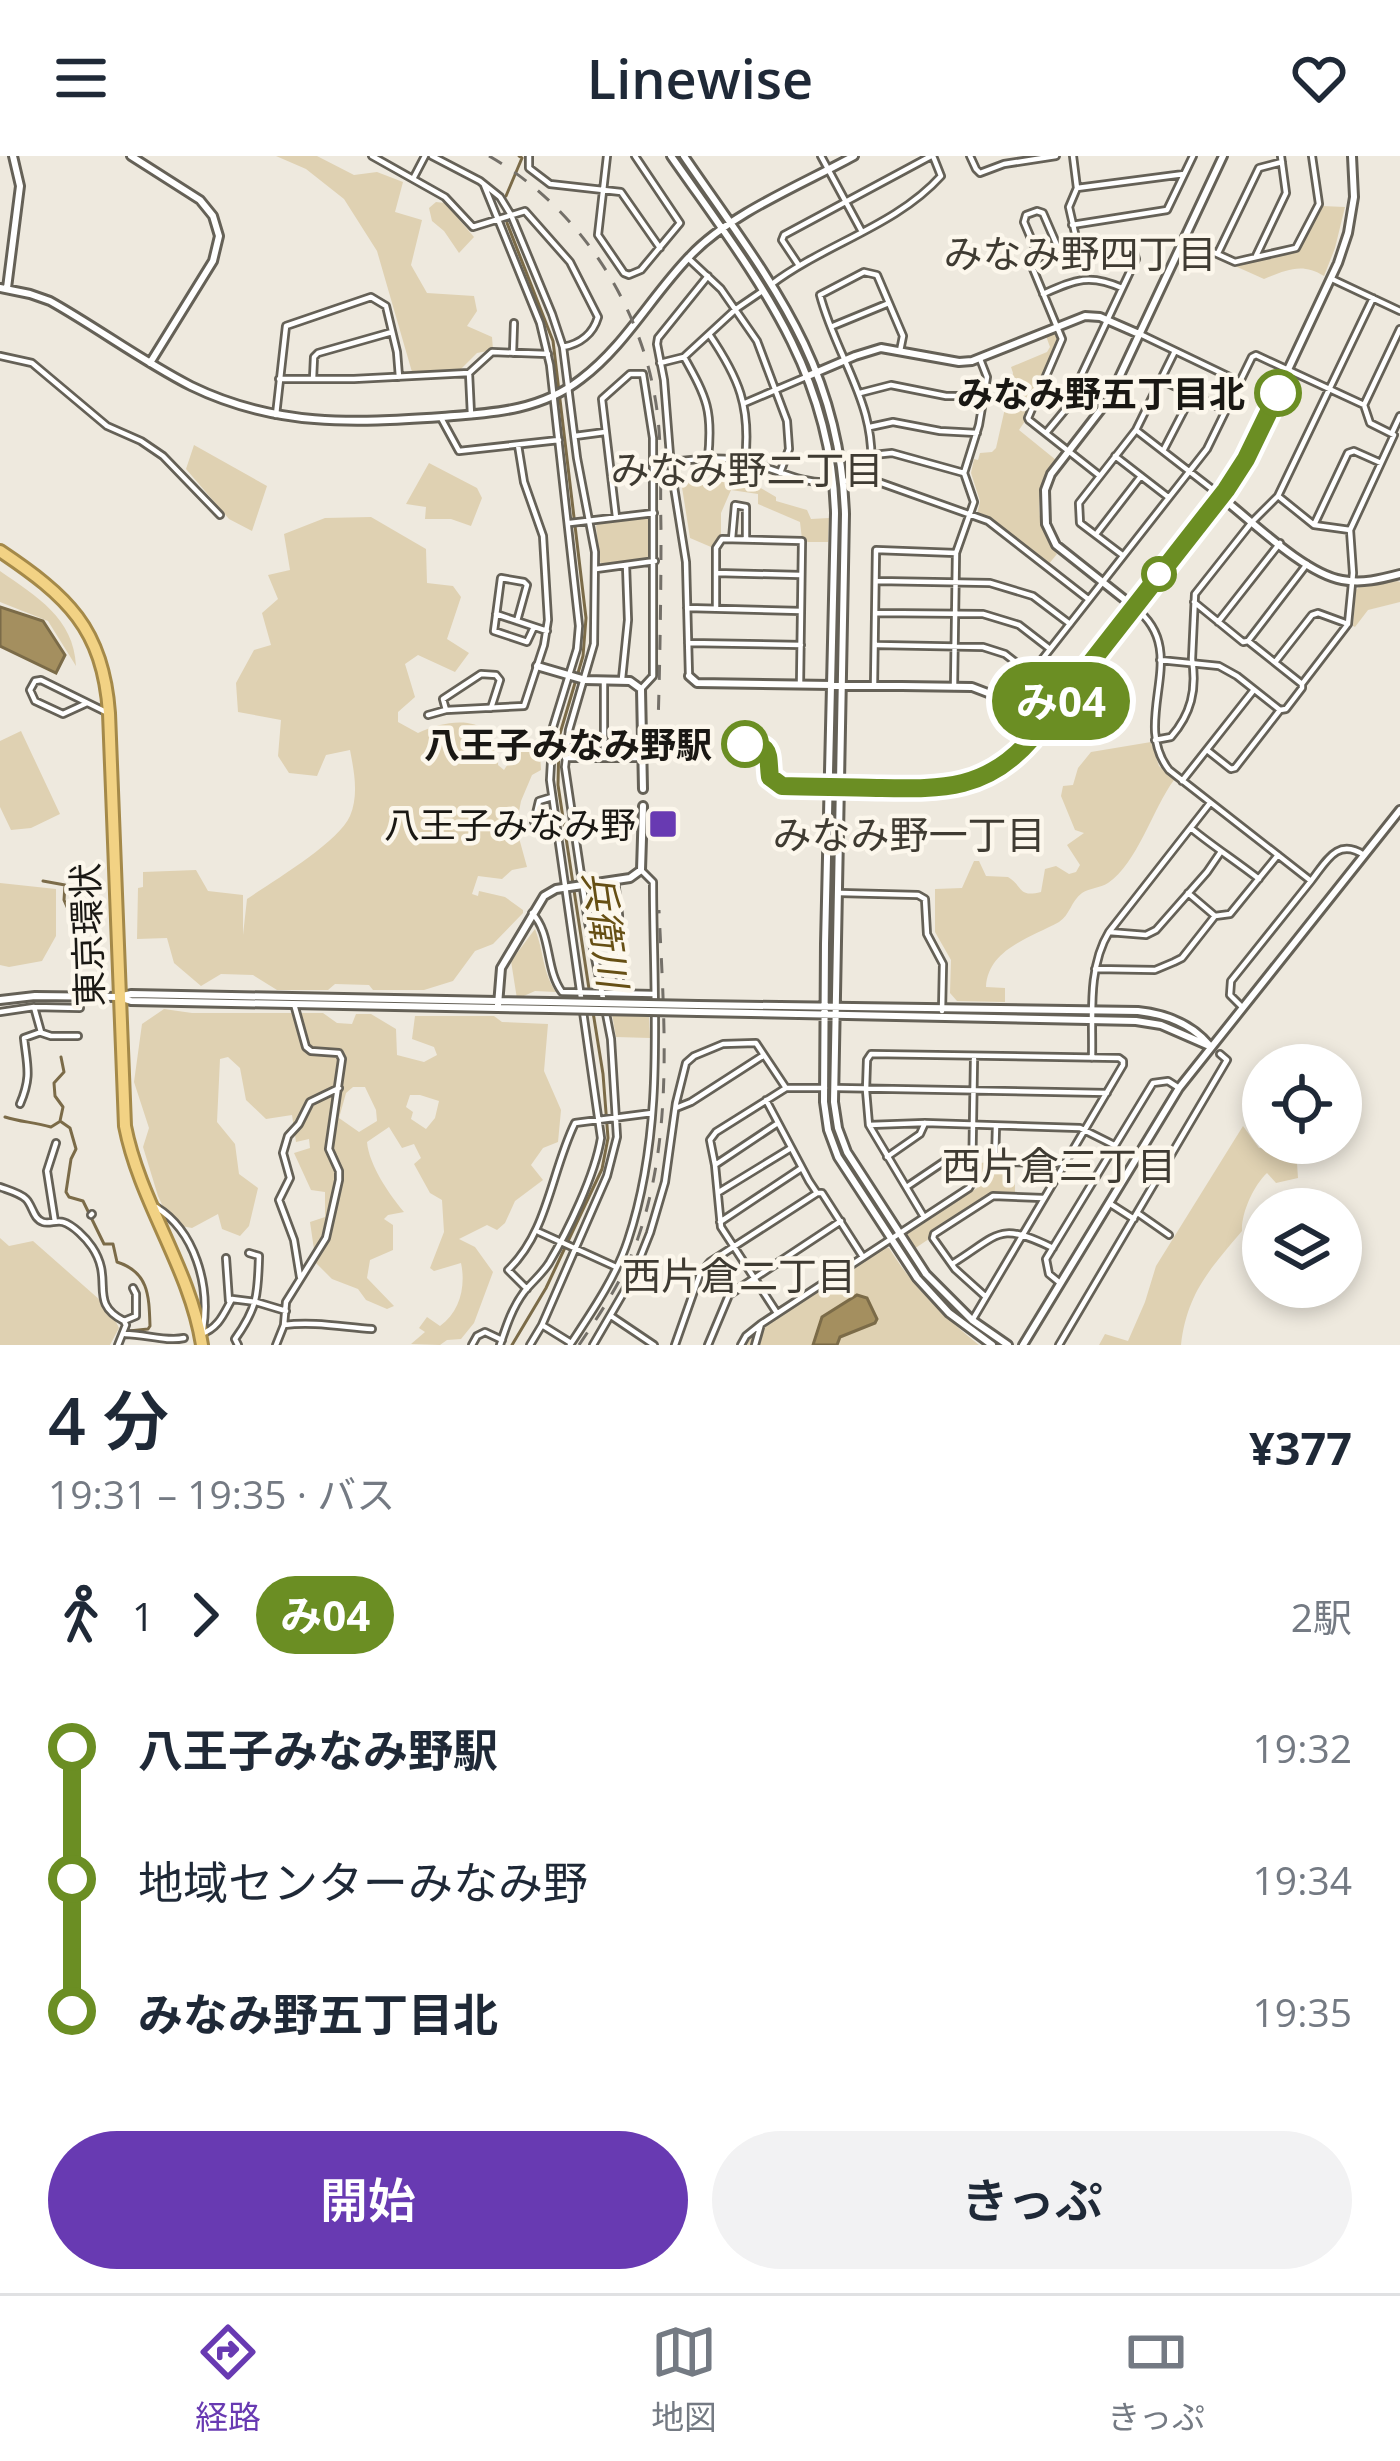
<!DOCTYPE html>
<html lang="ja">
<head>
<meta charset="utf-8">
<style>
	:root { --surface:#fff; --page:#f2f2f3; --text:#1f2937; --muted:#747a83; --line:#e0e1e3; --accent:#683ab2 }
	body { margin:0; font-family:"Open Sans","Noto Sans JP",sans-serif; background:var(--page); color:var(--text); height:100vh; display:flex; flex-direction:column; font-size:45px; white-space:nowrap }
	* { box-sizing:border-box; margin:0 }
	p { font-size:39px; color:var(--muted) }
	.icon { flex:none; width:66px; height:66px; fill:none; stroke:currentColor; stroke-width:2; stroke-linecap:round; stroke-linejoin:round }
	.map { position:relative; height:1189px; overflow:hidden }
	.details { display:flex; flex-direction:column; background:var(--surface); flex:1 }
	.details>* { flex:none }
	.badge { padding:0 24px; border-radius:39px; font-size:42px; line-height:78px }
	.tools { position:absolute; left:1242px; top:888px; display:grid; gap:24px }
	.tools a { display:grid; place-items:center; width:120px; height:120px; border-radius:50%; background:var(--surface); box-shadow:0 6px 18px #0003; font-size:60px }
	.map>.badge { position:absolute; translate:-50% -50%; box-shadow:0 0 0 6px #fff }
	.legs { display:flex; align-items:center; gap:18px; height:132px; padding:0 48px; font-size:39px }
	.legs p { margin-inline-start:auto }
	.overview { display:flex; align-items:center; justify-content:space-between; height:204px; padding:0 48px }
	h1 { font-size:66px; font-weight:600; line-height:90px }
	.primary-button { display:flex; gap:24px; margin-top:auto; padding:24px 48px }
	.primary-button a { flex:1; height:138px; border-radius:72px; background:var(--accent); color:#fff; font-size:48px; font-weight:600; line-height:138px; text-align:center }
	.primary-button a+a { background:var(--page); color:var(--text) }
	ul { padding:0 48px; list-style:none }
	li { display:flex; align-items:center; gap:42px; height:132px; font-size:45px }
	li i { display:grid; place-items:center; width:18px; height:100%; margin:0 15px; background:currentColor }
	li i::after { content:''; width:30px; height:30px; margin:-15px; border:9px solid; border-radius:50%; background:var(--surface) }
	li p { margin-inline-start:auto }
	li:first-child i { background:linear-gradient(#0000 50%,currentColor 0) }
	li:last-child i { background:linear-gradient(currentColor 50%,#0000 0) }
	header { display:flex; justify-content:space-between; align-items:center; height:156px; padding:0 48px; background:var(--surface); font-size:54px; font-weight:600 }
	.tabs { display:flex; justify-content:space-around; align-items:center; height:168px; border-top:3px solid var(--line); background:var(--surface); font-size:33px; color:var(--muted) }
	.tabs a { display:grid; justify-items:center; gap:6px }
	.tabs .on { color:var(--accent) }
	.map>svg:first-child { display:block }
	.green { fill:#dfd1b2; fill-rule:evenodd }
	.water { fill:#a48f5f; stroke:#7b6b48; stroke-width:3 }
	.lines { fill:none; stroke-linecap:round; stroke-linejoin:round }
	.stream { stroke:#7b6b48; stroke-width:3 }
	.minor-casing { stroke:#656157; stroke-width:10 }
	.tertiary-casing { stroke:#656157; stroke-width:12 }
	.trunk-casing { stroke:#a48949; stroke-width:16 }
	.minor { stroke:#fff; stroke-width:4.5 }
	.tertiary { stroke:#fff; stroke-width:6 }
	.trunk { stroke:#f2d284; stroke-width:10 }
	.rail { stroke:#747069; stroke-width:3; stroke-dasharray:15 15; stroke-linecap:butt }
	.tertiary-bridge-casing { stroke:#656157; stroke-width:12; stroke-linecap:butt }
	.tertiary-bridge { stroke:#fff; stroke-width:6 }
	.line-1-casing { stroke:#fff; stroke-width:27 }
	.line-1 { stroke:#6b8e23; stroke-width:18 }
	.stop-1-dot { fill:#fff; stroke:#6b8e23; stroke-width:6 }
	.poi-dot { fill:#683ab2; stroke:#fcf7ec; stroke-width:4.5 }
	.labels { text-anchor:middle; dominant-baseline:central; stroke-width:9; stroke-linejoin:round; paint-order:stroke }
	.stop-label { font-size:36px; font-weight:bold; fill:#1a1814; stroke:#fcf7ec; text-anchor:end }
	.poi-label { font-size:36px; fill:#1a1814; stroke:#fcf7ec; text-anchor:end }
	.street-label { font-size:36px; fill:#1a1814; stroke:#fcf7ec }
	.neighbourhood-label { font-size:39px; fill:#3f3b32; stroke:#fcf7ec }
	.water-label { font-size:39px; font-style:italic; fill:#664f14; stroke:#fcf7ec }
</style>
</head>
<body>
<header><svg class="icon" aria-label="menu" viewBox="0 0 24 24"><path d="M4 6h16M4 12h16M4 18h16"/></svg>Linewise<svg class="icon" aria-label="heart" viewBox="0 0 24 24"><path d="M12 20l-8-8c-3-5 5-10 8-4 3-6 11-1 8 4z"/></svg></header>
<div class="map">
<svg width="1400" height="1189" viewBox="0 0 1400 1189">
	<rect width="100%" height="100%" fill="#eee9de"/>
	<path class="green" d="M276,0h41l37,19 23,-3 26,10 -8,30 27,8 -11,45 16,28 47,3 3,15 -10,15 25,11 1,13 -16,3 -17,17 -48,2 -35,-121 -33,-52 -38,-30z
		M436,46l9,1 29,34 -15,16 -15,-22 -12,-10 -3,-13z
		M1322,50l23,1 -10,41 -11,28c-22,-14 -38,-6 -60,3l-29,-13 65,-16z
		M1054,177l3,1 1,8 -35,76 2,3 -6,9 37,30c-22,28 -23,65 1,94l-9,11 -58,-45 -13,-5 3,-14 -9,-28 3,-14 4,1 2,-7 12,-1 4,-4 17,-75 -2,-6 36,-15 3,-5 -4,-11z
		M194,289l73,41 -15,45 -23,-12 -43,-50z
		M429,307l48,25 5,10 -11,28 -20,-7h-26l1,-12 -20,-3z
		M711,324l48,7 17,10v4l31,9 4,9 18,-1 -1,24h-20l-6,-3 -2,-17 -42,-18v-10l-27,-4 -10,23v24l-10,10 -21,-9 -9,-57z
		M649,360l2,3 1,37 -4,4 -45,5 -3,-3 -4,-36 2,-3z
		M371,361l55,32 1,34 26,3 8,11 -14,42 22,14 -14,19 -37,-17 -13,9 10,33 -17,15v10l20,11c35,-17 83,-18 80,32l6,5 13,-20 10,-4 13,8 1,16 -9,5 -11,26 -5,26 11,40 -15,3 -10,9 -24,-3 -6,18 6,2 1,-5 26,6 18,13v3l-30,31 -18,7 -22,30 -29,9h-51l-4,-5 -34,-1 -7,6h-51l-24,-15 -32,-1 -20,12 -27,-23 -7,-25 -30,1 1,-51 5,-1v-15l53,-2 12,21 35,4v40l4,-36c26,-18 91,-56 103,-83 9,-21 4,-45 0,-66l-24,5 -9,21 -28,-3 -11,-17 3,-36 -43,-8 -2,-29 18,-33 17,-5 -9,-32 16,-14 -10,-24 22,-5 -6,-36 41,-16z
		M0,415c36,25 74,47 76,95l-28,-45 -48,-19z
		M1397,425l3,1v20l-32,8 -13,17 -2,-1 3,-36 3,-3z
		M21,575l39,83 -29,14 -20,2 -11,-23v-66z
		M1151,586l8,24 15,14c-21,28 -37,84 -66,103 -8,5 -18,5 -26,10 -11,8 -12,22 -23,29 -29,16 -71,27 -73,65l19,1v14l-48,-1 -7,-8 1,-33 -16,-28v-43l27,-1 12,-27h5l7,15 22,1c15,9 10,21 33,15l4,-23 11,-3 13,8 7,-2 4,-7 -13,-20 17,-12 -9,-3 -14,-34 2,-10 10,-1 5,-17 13,-16z
		M833,654h5c-1,61 -7,120 -9,181v-129z
		M0,727l56,6v47l-14,25 -33,6 -9,-2z
		M535,773c9,23 7,42 21,63l-21,-1 -18,8 -6,-38z
		M609,841l39,1 2,40 -34,-1z
		M164,853l28,4h131l14,10 15,1 4,-10h15l25,15 1,26 27,7 13,-7 -3,-8 -22,-8 3,-23h79l8,6 46,2 -4,47 17,39 -3,32 -15,6 -12,17 12,15 -28,21 -10,22 -8,7 -10,-5 -28,14 16,8 18,25 -19,51 -13,16 -14,1 -7,5 -29,-1 14,-12 -6,-4 8,-11 13,9c20,-14 26,-40 21,-63l-27,8 -4,-3 14,-36 -2,-32 -12,-7 -16,-29 7,-6 -7,-14 -12,4 -13,-21 -22,15c2,23 22,52 37,70l-16,3 -4,4 9,6v25l-23,10 -3,18 27,28 -7,3 -21,-9 -8,-11 -26,-10 -16,-16 -6,-41 15,-5v-25l-14,-2 -17,-37 16,-5 -1,-9 -13,3 -4,-27 -26,4 -20,-19 -6,-32 -12,-11 -8,2 -3,63 18,22 4,30 19,14 -9,38 -9,10 -18,-7 -4,-15 -26,14 -21,-4 -13,-28 -15,-49 6,-19 -15,-46 8,-58zM353,931h12l11,23 1,11 -18,11 -20,-14 7,-25zM410,939h10l19,6 -4,17 -9,11 -15,-10 2,-7 -7,-5z
		M1243,970l16,22 25,-2 8,7 -4,6 9,4 1,15 -22,5 -9,-10c-13,12 -26,40 -25,58 -32,38 -55,62 -61,114h-82l6,-11 23,7 17,-39 11,-36z
		M995,1006h20v35l-22,-1 -79,53 -7,-15 70,-46v-25z
		M0,1082l9,8 24,-5 76,67 10,20 -9,17h-110z
		M884,1091l5,1c24,39 54,68 90,97h-235l8,-11 12,-8z"/>
	<path class="water" d="M0,451l43,14 22,34 -9,18 -56,-27z
		M857,1139l10,3 10,21 -2,4 -35,14 -3,8h-24l9,-28z"/>
	<g class="lines">
		<path class="stream" d="M506,40l16,-38 -3,-2
			M507,67l46,118 33,277 -3,38 -24,81 -1,48 33,217
			M43,725l22,4 -1,15 19,43v22
			M61,901l3,15 -10,11 1,13 8,11 -3,14 10,7 6,21 -5,10 -5,33 3,5 14,4 21,43h9l4,18c32,10 32,34 33,64l-2,3 -19,2
			M5,961c15,5 29,5 46,10l8,-5
			M512,1189l34,-57 56,-119 6,-31 -5,-64 -10,-62"/>
		<g class="minor-casing">
			<path id="minor" d="M372,0l73,41 28,30 52,-16 45,51 28,55c-5,17 -18,27 -35,30
				M432,0l48,25 20,16 11,18 41,99 11,33 14,111 18,94 -1,92 -25,86 -4,37 23,155 23,117 6,98 -10,39 -65,149 -12,20
				M529,0v12l21,16 71,8 39,56
				M607,0l-9,79 26,38 5,2 12,-5 39,-47 -45,-67
				M821,0l40,74
				M970,0l6,13 4,4 24,-9 52,-8
				M1073,0l4,32 -8,19 8,35
				M414,21l11,-21
				M484,29l56,138 10,42 29,261 -2,23 -24,78 -3,53 51,358c-6,37 -33,93 -52,125 -7,11 -17,19 -25,29 -12,16 -18,35 -24,53
				M1077,32l107,-14
				M1072,69l95,-15 26,-54
				M1184,83l51,23 61,-14 23,-44 -7,-48
				M1218,97l41,-85 23,-6
				M1038,99l-14,-33 2,-7 11,-4 6,2 16,37
				M1256,100l30,-63 -5,-37
				M689,103l32,30 36,52 30,80 2,28 -9,24
				M798,108l-16,-24 2,-5 147,-79
				M1332,123l68,32
				M772,128c53,-40 124,-58 169,-108l-8,-20
				M1043,138c32,-14 46,-21 79,-6
				M833,170l56,-23
				M709,178c30,44 42,73 36,127
				M1140,178l98,47
				M513,197l1,-30
				M0,200l32,7 75,63 34,15 22,15 57,59
				M684,201c23,41 29,54 24,101
				M660,207l24,-6 52,-48 25,-17
				M279,223h75l115,-6
				M313,223l1,-22 4,-4 74,-21
				M1161,224l64,30
				M860,237l31,-8 55,11h36
				M745,247l61,-26
				M276,259l10,-89 85,-29 15,9 11,46 2,25
				M471,259l-2,-42 23,-21 56,2
				M441,262l18,33 100,-11
				M870,271l23,-5 47,9 37,2
				M1136,274l85,66
				M1046,277l19,-23 71,-151 -3,-10c-35,-20 -65,-3 -99,11l-3,4 31,75 -34,79 1,2 71,56
				M1392,277l8,-17
				M575,280l30,-4
				M1163,295l29,-56
				M873,299l19,-2 72,20
				M1115,300l53,41
				M671,306c26,-3 52,-6 78,0 29,8 54,23 84,20
				M870,323l118,42 100,78
				M843,325l27,-2c10,-72 -33,-119 -50,-184l44,-23 13,3 26,61 -3,15
				M1278,340l36,29 36,5
				M616,361l-14,-118 28,-25h13l10,64v238l-12,13
				M570,367l84,-10
				M1314,369l34,-72 6,-2 27,12
				M1097,377l44,-57
				M732,383l3,-34 11,2v31
				M1121,398l-41,-31 -1,-20 57,-73 39,-79
				M596,413l59,-8
				M716,417l84,2
				M877,425l113,2 43,13 37,28
				M1194,446l49,40 5,-1 54,43
				M687,452l114,3
				M716,452v-60l6,-9 80,2 -2,143
				M1135,452c58,44 -6,111 34,162l142,111c15,-19 26,-44 53,-26
				M875,457l108,1 36,11 31,24
				M496,458l51,17
				M517,465l10,-36 -3,-3 -23,-4 -7,53 33,11 7,-15
				M1218,466l62,-79
				M1248,485l59,-77
				M688,487l113,2
				M877,489l106,2 22,7 26,20
				M1160,504l59,6 18,10 43,34
				M1276,505l36,-46 6,-2 30,11
				M689,520l-3,-114 -15,-94 -7,-88 -7,-36 1,-6 50,-62
				M622,523l6,-59 -2,-55
				M604,525v77
				M874,529l2,-135 80,3
				M954,531l2,-134 18,-51 -10,-29 15,-48 8,-48 -7,-18
				M87,547l-24,11 -28,-13 -5,-11 5,-9 6,-1 67,33
				M1007,548l200,-255 45,-92 4,-2 108,50
				M491,552l9,-28 -4,-5 -15,-1 -38,25 3,11 78,-4 20,-61 4,-25 -5,-84 -19,-54 -6,-37
				M428,559l18,-5
				M1155,584l16,-3c20,-23 26,-47 21,-78l3,-65 57,-72 26,-26 95,-198
				M1207,594l24,19 4,-1 45,-58 6,-1 16,-21v-4l46,-60 5,-51 -3,-43 44,-95 -24,-12 -6,-18 36,-76
				M565,602h78
				M1182,625l71,-90
				M552,641l-13,4 -5,21 4,3 18,-2
				M1192,673c22,18 44,32 67,50
				M615,724l4,35 1,78
				M840,737l78,2 7,4 2,35 16,30 -1,47
				M1188,737l27,23
				M532,757c20,21 13,56 30,79l91,2
				M1109,776l37,3 10,-5 51,-58 13,-19
				M1095,813l60,1 19,-8 8,-4 33,-42 15,-2 48,-59
				M34,851l46,1
				M1242,851l-12,-12 1,-14 80,-100
				M0,856l34,-5 7,25 -17,6c3,28 8,38 -4,66
				M42,877l9,3h27
				M1092,902c1,-41 -5,-90 17,-126l101,-129
				M837,932l270,5
				M766,944l43,81 8,12h5l41,64
				M676,952l15,-6 73,-47
				M869,969l56,-2 155,5 34,17
				M996,970l-1,36 67,1
				M887,1001l33,-23 5,-11
				M715,1009l63,-42
				M908,1030l37,-25h28
				M0,1031c8,3 20,6 26,12 7,7 7,20 17,23 6,2 14,-2 20,0 10,3 23,16 29,25 23,34 -5,55 32,74
				M719,1036l72,-44
				M1109,1047l25,16
				M156,1051c39,24 54,78 47,122
				M1139,1058l30,21
				M91,1059l1,-1
				M924,1061l-55,-92 -3,-35 1,-30 4,-6 248,4 4,3v4l-150,254
				M55,1066l-8,-51 9,-28
				M720,1066l80,-53
				M539,1076l77,35
				M226,1102l3,43
				M952,1108c48,-30 46,-43 101,-16
				M300,1121l-6,-37 -15,-40 11,-22 -7,-25 5,-17 11,-12 11,-22 29,-14
				M1060,1127l-11,-9 -3,-15 107,-176 15,-2 11,7
				M527,1133l-19,-19c40,-38 43,-98 67,-147l77,-10
				M986,1141l-31,-28 -22,-31 1,-4 59,-38 50,2
				M777,1157l-56,-86 -6,-62 -5,-25 6,-8 70,-44h39
				M611,1160l43,29
				M284,1169c29,-4 59,2 88,4
				M542,1169l29,18
				M125,1178c20,0 41,8 59,4
				M201,1178c18,-6 23,-21 31,-35l24,3 30,9
				M118,1189l8,-20 -2,-4 12,-5v-22l-3,-6
				M238,1189l-3,-6c23,-32 23,-46 24,-83l-10,-3
				M276,1189l8,-20 2,-23 40,-64 13,-58v-9l-10,-22 13,-90 -3,-6 -28,-2 -5,-4 -12,-43
				M472,1189l5,-9 8,-4 17,8
				M570,1189c21,-32 46,-68 58,-105 38,-114 25,-239 25,-358l-12,-12
				M593,1189l39,-67 18,-45 15,-51 11,-79 10,-40 8,-7 29,-12 33,-1 30,45
				M675,1189l25,-71 10,-12 107,-69
				M708,1189l21,-50 112,-74
				M741,1189l5,-9 15,-12 208,-136 3,-5 2,-124
				M755,1189l6,-21
				M1059,1189l168,-285 -7,-6"/>
		</g>
		<g class="tertiary-casing">
			<path id="tertiary" d="M131,0l69,44 13,16 6,20 -6,25 -63,102
				M671,0c80,115 160,210 164,357l-10,431 -1,158 4,28 10,27 79,121 32,35 43,32
				M684,0c82,120 156,205 161,358l-11,588 4,26 9,24 79,122 46,46 36,25
				M0,132l30,6 20,7c48,27 92,60 141,85 84,41 162,37 251,31 50,-4 98,-6 139,-38 44,-33 71,-84 109,-123 39,-42 113,-72 164,-100
				M7,132l13,-102 -7,-30
				M808,220l47,-20 26,-8 78,14 13,-1 113,-45 15,1 39,17
				M1221,341c32,25 83,76 121,83 20,4 39,-1 58,-6
				M1134,451l-78,-62 -10,-21 -1,-34 6,-16 58,-75 114,-243
				M537,510l48,14 45,1 11,8 2,100
				M689,520l8,7 275,4 21,8 46,35
				M829,631c76,2 147,16 202,-48l190,-243 25,-37 92,-196 10,-30 6,-36 -2,-41
				M122,842l9,3 419,8
				M0,844l35,-4 84,1 12,-3 419,8
				M498,849l3,-37 43,-72 12,-7 74,-11 11,-8 2,-64
				M698,849l440,6c28,3 54,13 72,35
				M698,856l438,9 25,4 46,20
				M1023,1189l156,-257 221,-278"/>
		</g>
		<g class="trunk-casing">
			<path id="trunk" d="M0,395c67,45 103,77 109,162l16,413c15,77 65,142 77,219"/>
		</g>
		<use href="#minor" class="minor"/>
		<use href="#tertiary" class="tertiary"/>
		<use href="#trunk" class="trunk"/>
		<path class="rail" d="M489,0c93,53 158,157 169,263 4,37 2,74 3,111 0,65 -1,130 -3,195
			M579,1189c21,-31 41,-61 55,-96 41,-108 30,-227 25,-339"/>
		<g class="tertiary-bridge-casing">
			<path id="tertiary-bridge" d="M550,846l148,3
				M550,853l148,3"/>
		</g>
		<use href="#tertiary-bridge" class="tertiary-bridge"/>
	</g>
	<g class="lines">
		<g class="line-1-casing">
			<path id="line-1" d="M745,588c28,1 22,10 25,33l12,9c32,1 63,1 95,2 64,1 109,3 154,-49l195,-249 20,-31 32,-66"/>
		</g>
		<use href="#line-1" class="line-1"/>
	</g>
	<g class="stop-1-dot">
		<circle cx="1278" cy="237" r="21"/>
		<circle cx="1159" cy="418" r="15"/>
		<circle cx="745" cy="588" r="21"/>
	</g>
	<rect class="poi-dot" x="648" y="653" width="30" height="30" rx="6"/>
	<g class="labels">
		<g class="stop-label">
			<text x="1245" y="237">みなみ野五丁目北</text>
			<text x="712" y="588">八王子みなみ野駅</text>
		</g>
		<g class="poi-label">
			<text x="636" y="668">八王子みなみ野</text>
		</g>
		<g class="street-label">
			<text transform="translate(87 779) rotate(-92)">東京環状</text>
		</g>
		<g class="neighbourhood-label">
			<text x="1080" y="96">みなみ野四丁目</text>
			<text x="747" y="312">みなみ野二丁目</text>
			<text x="909" y="677">みなみ野一丁目</text>
			<text x="1059" y="1008">西片倉三丁目</text>
			<text x="739" y="1118">西片倉二丁目</text>
		</g>
		<g class="water-label">
			<text transform="translate(607 773) rotate(82)">兵衛川</text>
		</g>
	</g>
</svg>
<div class="tools">
<a><svg class="icon" aria-label="locate" viewBox="0 0 24 24"><circle cx="12" cy="12" r="6"/><path d="M12 2v4M12 18v4M2 12h4M18 12h4"/></svg></a>
<a><svg class="icon" aria-label="layers" viewBox="0 0 24 24"><path d="M12 4l9 5-9 5-9-5zM3 14l9 5 9-5"/></svg></a>
</div>
<b class="badge" style="left:1061px;top:545px;background:#6b8e23;color:#fff">み04</b>
</div>
<section class="details">
<div class="overview"><div><h1>4 分</h1><p>19:31 – 19:35 · バス</p></div><b>¥377</b></div>
<div class="legs"><svg class="icon" aria-label="walk" viewBox="0 0 24 24"><circle cx="13" cy="4" r="2"/><path d="M13 8l-2 6 4 7M11 14l-3 7M7 12l3-4h3l4 4"/></svg>1<svg class="icon" aria-label="forward" viewBox="0 0 24 24"><path d="M9 5l7 7-7 7"/></svg><b class="badge" style="background:#6b8e23;color:#fff">み04</b><p>2駅</p></div>
<ul>
<li><i style="color:#6b8e23"></i><b>八王子みなみ野駅</b><p>19:32</p></li>
<li><i style="color:#6b8e23"></i><span>地域センターみなみ野</span><p>19:34</p></li>
<li><i style="color:#6b8e23"></i><b>みなみ野五丁目北</b><p>19:35</p></li>
</ul>
<div class="primary-button"><a>開始</a><a>きっぷ</a></div>
</section>
<nav class="tabs">
<a class="on"><svg class="icon" aria-label="directions" viewBox="0 0 24 24"><path d="M12 3l9 9-9 9-9-9zM9 14v-3h6M13 9l2 2-2 2"/></svg>経路</a>
<a><svg class="icon" aria-label="map" viewBox="0 0 24 24"><path d="M3 6l6-2 6 2 6-2v14l-6 2-6-2-6 2zM9 4v14M15 6v14"/></svg>地図</a>
<a><svg class="icon" aria-label="tickets" viewBox="0 0 24 24"><path d="M3 7h18v10H3zM15 7v10"/></svg>きっぷ</a>
</nav>
</body>
</html>
